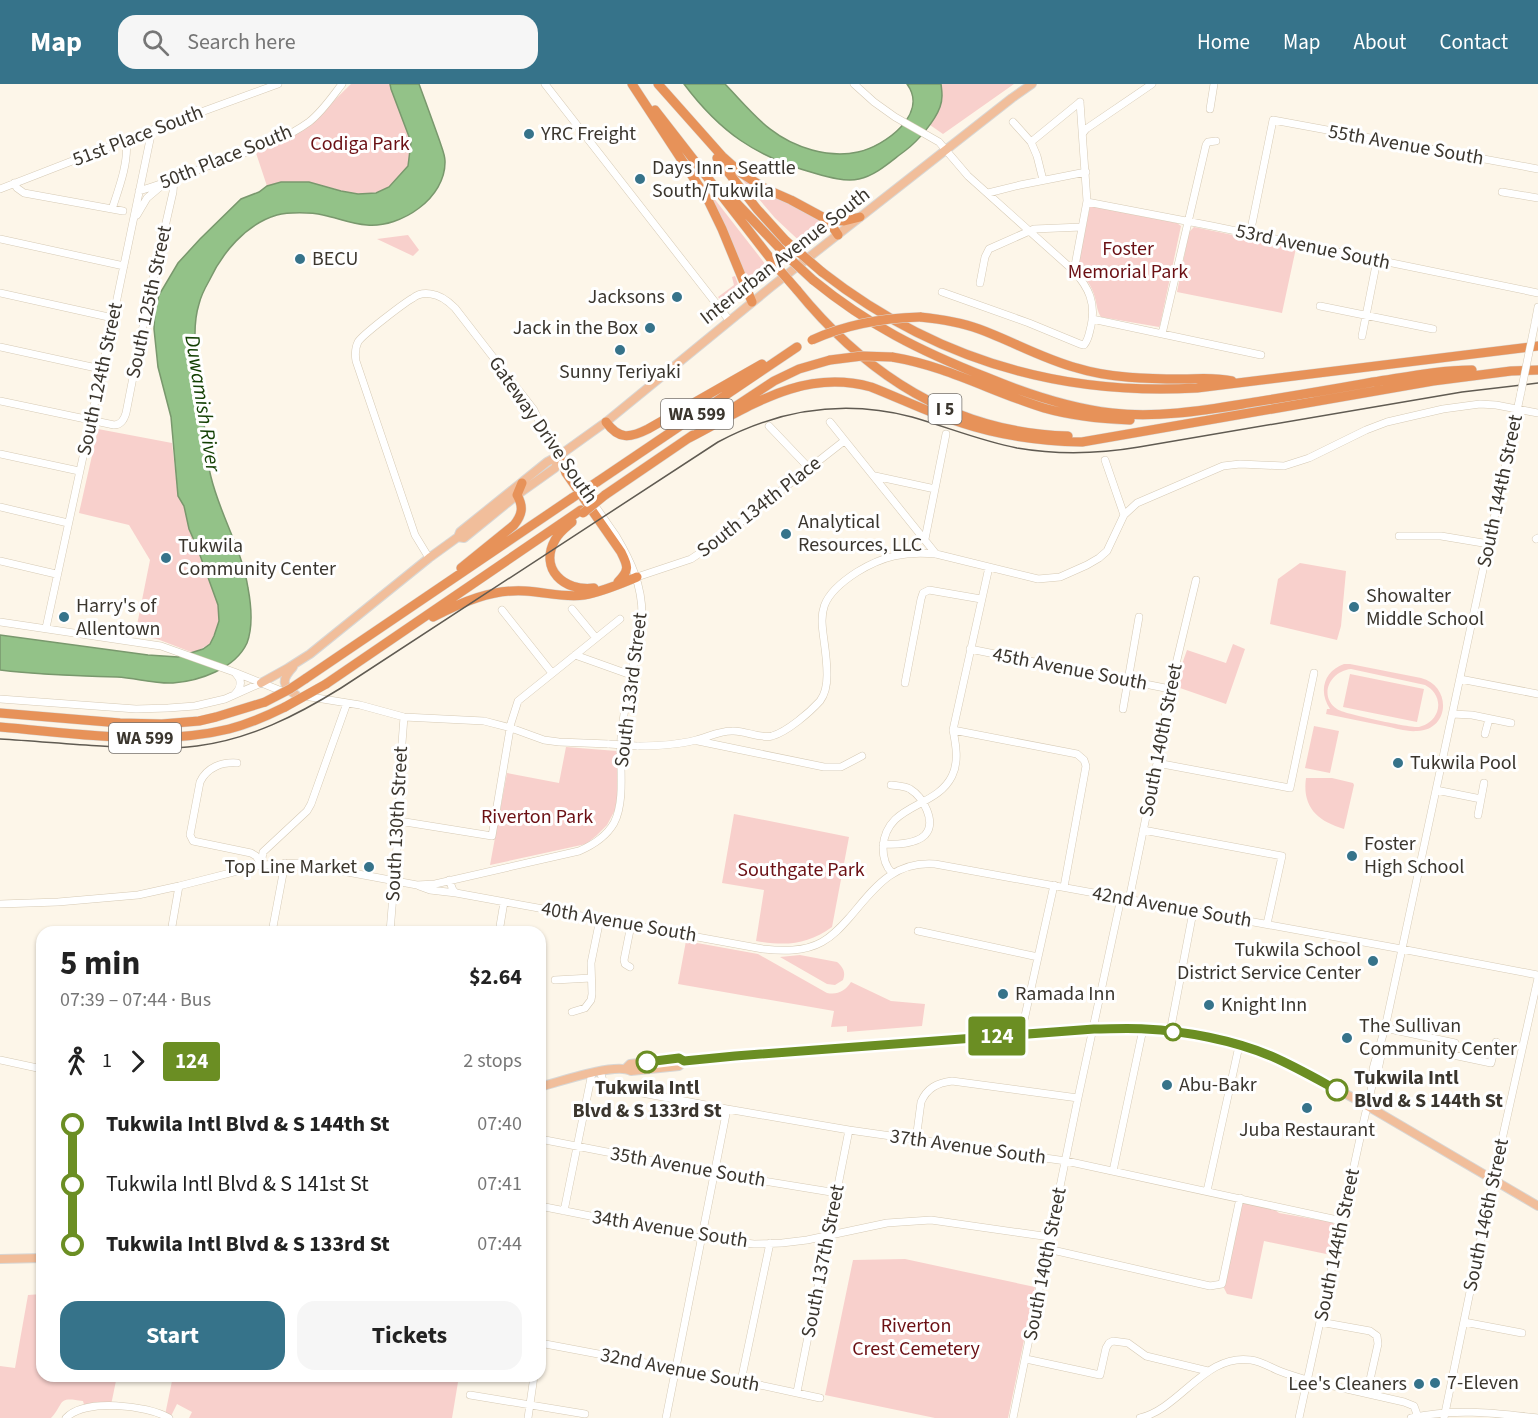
<!DOCTYPE html>
<html lang="en">
<head>
<meta charset="utf-8">
<style>
	:root { --surface:#fff; --page:#f6f6f6; --text:#222; --muted:#767676; --accent:#36738a }
	body { margin:0; font-family:"Source Sans 3",sans-serif; background:var(--page); color:var(--text); height:100vh; display:flex; flex-direction:column; font-size:22px; white-space:nowrap }
	* { box-sizing:border-box; margin:0 }
	p { font-size:20px; color:var(--muted) }
	.icon { flex:none; width:33px; height:33px; fill:none; stroke:currentColor; stroke-width:2; stroke-linecap:round; stroke-linejoin:round }
	.map { position:relative; flex:1; overflow:hidden }
	.side { position:absolute; left:36px; top:842px; width:510px; height:456px; display:flex; flex-direction:column; background:var(--surface); border-radius:18px; box-shadow:0 2px 4px #0004 }
	.side>* { flex:none }
	.badge { padding:0 12px; border-radius:4px; font-size:21px; line-height:39px }
	.map>.badge { position:absolute; translate:-50% -50%; box-shadow:0 0 0 3px #fff }
	.legs { display:flex; align-items:center; gap:9px; height:66px; padding:0 24px; font-size:20px }
	.legs p { margin-inline-start:auto }
	.overview { display:flex; align-items:center; justify-content:space-between; height:102px; padding:0 24px }
	h1 { font-size:33px; font-weight:700; line-height:45px }
	.cta { display:flex; gap:12px; margin-top:auto; padding:12px 24px }
	.cta a { flex:1; height:69px; border-radius:18px; background:var(--accent); color:#fff; font-size:24px; font-weight:700; line-height:69px; text-align:center }
	.cta a+a { background:var(--page); color:var(--text) }
	ul { padding:0 24px; list-style:none }
	li { display:flex; align-items:center; gap:21px; height:60px; font-size:22px }
	li i { display:grid; place-items:center; width:9px; height:100%; margin:0 8px; background:currentColor }
	li i::after { content:''; width:15px; height:15px; margin:-8px; border:4px solid; border-radius:50%; background:var(--surface) }
	li p { margin-inline-start:auto }
	li:first-child i { background:linear-gradient(#0000 50%,currentColor 0) }
	li:last-child i { background:linear-gradient(currentColor 50%,#0000 0) }
	header { display:flex; align-items:center; gap:36px; box-sizing:border-box; height:84px; padding:0 30px; background:var(--accent); color:#fff }
	header strong { font-size:28px }
	nav { display:flex; gap:33px; margin-inline-start:auto; font-size:21px }
	.search { width:420px; height:54px; background:var(--page); display:flex; align-items:center; gap:15px; box-sizing:border-box; padding:0 21px; border-radius:18px; color:var(--muted); font-size:22px }
	.map>svg:first-child { display:block }
	.green { fill:#f8d0cc; fill-rule:evenodd }
	.water { fill:#93c288; stroke:#79986d; stroke-width:1.5 }
	.lines { fill:none; stroke-linecap:round; stroke-linejoin:round }
	.minor-casing { stroke:#d6cab5; stroke-width:8 }
	.major-casing { stroke:#d8d7d5; stroke-width:10 }
	.highway-casing { stroke:#d8d7d5; stroke-width:10 }
	.minor { stroke:#fff; stroke-width:7 }
	.major { stroke:#f1be9b; stroke-width:8 }
	.highway { stroke:#e79259; stroke-width:9 }
	.tram { stroke:#605b52; stroke-width:1.5 }
	.minor-bridge-casing { stroke:#d6cab5; stroke-width:8; stroke-linecap:butt }
	.highway-bridge-casing { stroke:#d8d7d5; stroke-width:10; stroke-linecap:butt }
	.minor-bridge { stroke:#fff; stroke-width:7 }
	.highway-bridge { stroke:#e79259; stroke-width:9 }
	.line-1-casing { stroke:#fff; stroke-width:14 }
	.line-1 { stroke:#6b8e23; stroke-width:9 }
	.poi-dot { fill:#36738a; stroke:#fff; stroke-width:2 }
	.stop-1-dot { fill:#fff; stroke:#6b8e23; stroke-width:3 }
	.labels { text-anchor:middle; dominant-baseline:central; stroke-width:6; stroke-linejoin:round; paint-order:stroke }
	.shield { fill:#fff; stroke:#76726d; stroke-width:1.5 }
	.shield-label { font-size:18px; font-weight:bold; fill:#3b362e }
	.poi-label { font-size:20px; fill:#3b362e; stroke:#fff; text-anchor:start }
	.street-label { font-size:20px; fill:#3b362e; stroke:#fff }
	.park-label { font-size:20px; fill:#6b1014; stroke:#fff }
	.stop-label { font-size:20px; font-weight:bold; fill:#3b362e; stroke:#fff; text-anchor:start }
	.water-label { font-size:21px; font-style:italic; fill:#134003; stroke:#fff }
</style>
</head>
<body>
<header>
<strong>Map</strong>
<div class="search"><svg class="icon" aria-label="search" viewBox="0 0 24 24"><circle cx="10" cy="10" r="6"/><path d="M15 15l6 6"/></svg>Search here</div>
<nav><a>Home</a><a>Map</a><a>About</a><a>Contact</a></nav>
</header>
<div class="map">
<svg width="1538" height="1334" viewBox="0 0 1538 1334">
	<rect width="100%" height="100%" fill="#fdf6e9"/>
	<path class="green" d="M351,0h39l1,5 20,53 -3,24 -19,21 -8,5 -23,2 -17,-3 -8,-3 -52,-6 -14,4 -11,-33 27,-11 23,-14z
		M941,0h73l-71,50 -13,-9c9,-13 12,-25 11,-41z
		M740,93l76,40 10,7 2,6 -20,19 -33,-31z
		M711,113h2l60,77 -5,6c-8,-1 -14,1 -22,-1z
		M1090,122l87,17 4,3 -21,99 -1,2 -58,-10c-4,-6 -4,-12 -6,-19 -3,-12 -9,-20 -18,-28z
		M1194,143l102,21 -14,65 -105,-21 12,-60z
		M408,151l11,15 -6,6 -36,-17z
		M735,192l8,22 -13,7 -2,5 -10,-13 16,-12 -2,-8z
		M98,345l74,14 6,53 6,10 5,23 26,65 3,11 1,16 -5,15 -4,8 -13,7 -6,1 -34,-13 -22,-4 15,-75 -21,-35 -50,-12z
		M1300,479l46,8 -5,55 -4,14 -67,-16 8,-45z
		M1233,560l12,5 -19,55 -46,-16 -5,-4 12,-34 39,13z
		M1344,580h6l71,14c31,8 29,52 -4,53 -10,1 -22,-3 -32,-5 -20,-4 -39,-8 -59,-12l1,-5h3c-12,-18 -6,-38 14,-45zM1351,585l74,16c10,5 16,16 12,27 -3,8 -10,13 -18,15 -8,1 -76,-13 -82,-18 -19,-13 -7,-38 14,-40z
		M1350,590l74,15 -7,33 -74,-15z
		M1314,642l25,5 -9,42 -25,-5z
		M566,663l51,4v48l-2,11 -8,15 -11,11 -10,8 -96,21 17,-92 52,10z
		M1306,694h26l21,5 1,2 -10,44c-27,-8 -42,-22 -38,-51z
		M734,730l115,23 -17,90c-25,18 -46,19 -76,14l8,-51 -42,-7z
		M686,857l72,13 69,39c11,2 18,-2 24,-11l40,19 34,3 -3,22 -75,6v-6l-16,1 3,-16 -156,-27z
		M800,871l37,7c6,5 9,10 6,18l-8,5 -8,-1 -47,-27z
		M1244,1119l30,6 5,4 40,7c25,-3 15,20 12,35l-67,-14 -12,58 -25,-5 -3,-6 17,-81z
		M905,1175l130,28 -27,131h-73l-110,-23 28,-135z
		M42,1210v82h75l-6,29 -26,3 -2,-7c-27,-5 -18,2 -32,17h-51v-52l15,2 13,-73z
		M173,1292h286l-7,42h-263l3,-6 -15,-8 -7,14 -5,-3z"/>
	<path class="water" d="M390,0h29c7,19 14,38 21,58 2,6 5,13 5,19 1,37 -44,67 -78,64 -16,-1 -29,-7 -44,-10 -12,-3 -35,-3 -46,0 -31,9 -55,38 -68,66 -4,7 -8,15 -10,23 -8,26 -2,55 1,81 2,21 4,41 7,61 1,10 1,21 4,31 9,38 31,72 37,111 3,16 5,39 -1,55 -12,26 -48,38 -74,40 -19,1 -37,-5 -56,-6 -39,-1 -78,-2 -117,-7v-35l148,20 30,2 25,-8 7,-5 4,-8 5,-15 -1,-16 -21,-58 -8,-18 -5,-23 -6,-10 -7,-79 -13,-50 -4,-38 1,-18 4,-16 19,-32 22,-24 41,-40 18,-7 8,-6 14,-4h28l32,9 17,3 18,-1 13,-6 19,-21 3,-24 -20,-53z
		M684,0h41c28,29 46,55 87,66 15,4 32,5 46,2 27,-6 71,-38 49,-68h34c1,8 2,15 -1,23 -5,14 -22,34 -34,43 -14,10 -29,25 -47,29 -14,3 -31,-2 -45,-6 -58,-16 -94,-41 -130,-89z"/>
	<g class="lines">
		<g class="minor-casing">
			<path id="minor" d="M545,0l184,236
				M854,0l20,18 21,15 44,25 29,34 106,95c15,17 22,32 17,55 -2,7 -2,13 -7,19l-4,-1 -51,-21 -87,-31
				M1210,25l4,-25
				M1013,38l18,20 6,14 6,24
				M1083,49l3,-4 66,-45
				M1031,58l49,-40
				M14,99l3,5 7,5 99,18
				M0,105l152,-59 126,-46
				M139,107c28,-8 55,-20 82,-30 30,-11 62,-20 88,-39 13,-10 23,-25 33,-38
				M1502,108l36,6
				M988,109l32,-8 66,-13
				M1087,118l125,24 326,67
				M112,125c7,-21 17,-47 14,-69
				M137,131l10,-17 13,-11
				M1250,150l23,-114 265,49
				M0,155l124,27
				M1074,187l13,-70 -7,-99
				M980,199l5,-26 4,-8 45,-20 48,-2
				M0,209l113,25
				M1320,222l113,23
				M1092,235l169,36
				M1535,239l3,-16
				M1162,250l44,-189 2,-3 8,-1
				M1362,252l15,-76
				M0,263l101,22
				M0,317l114,24c7,0 10,-5 12,-12l22,-112 25,-109 1,-13
				M830,338l106,132
				M769,342l40,42
				M0,370l79,17
				M1105,376l19,55
				M875,392l60,13
				M0,423l68,16
				M1399,452h42l48,8
				M925,455l21,-105
				M1536,455l2,-1
				M0,477l56,13
				M637,493l54,-18 18,-12 135,-106
				M572,525l24,29
				M502,526l50,63
				M0,538l161,24 73,26 50,20
				M46,544l67,-310 39,-188
				M970,565l200,40
				M575,571l56,20
				M1460,595l78,15
				M905,599l16,-84 2,-6 6,-3 52,9
				M234,611c7,-7 9,-14 2,-21
				M304,612l56,9 44,12 80,4 27,7 33,12 15,2 50,2
				M0,615l136,10 32,-1 27,-2 30,-7 36,-16
				M1123,625l16,-92
				M1452,630l20,1 39,8
				M953,646l124,24 7,6 2,6 -22,121
				M1485,650l4,-15
				M698,657l126,26h17l21,-11
				M637,662c20,0 40,-1 59,-6 12,-3 23,-9 36,-9 13,-1 27,8 40,5 15,-4 38,-24 48,-35 6,-8 7,-16 7,-26 0,-51 -23,-69 30,-103 26,-16 48,-21 79,-18l102,25 22,-2 27,-12 12,-7 8,-7 17,-36 13,-12 86,-37 17,-2 44,2 25,-8 57,-28 21,-8 56,-13 37,-5 16,1 42,8
				M237,679c-15,-1 -30,4 -37,19l-10,53 3,6 58,12 5,3 5,8
				M1157,679l133,25 24,-115
				M1436,706l45,9
				M1478,731l6,-32
				M399,737l93,15 19,-113 7,-22 102,-82
				M1143,746l139,26 -15,68
				M883,760c12,1 33,0 42,-9 12,-13 -2,-38 -15,-46 -6,-3 -12,-3 -19,-4
				M261,781l2,-13 44,-41 4,-7 36,-101
				M892,789c-7,-7 -9,-16 -9,-26 3,-44 53,-38 69,-71 7,-14 4,-31 1,-46l36,-163
				M449,796l4,10 3,3 307,56c19,2 41,3 59,-7 11,-6 19,-15 27,-24 25,-29 43,-57 86,-54l461,84 142,27
				M419,802l11,4 26,3
				M1129,816l28,-137 13,-74 26,-109
				M0,820l58,-2 80,-7 41,-9 82,-21 38,-2 118,22 18,-1 144,-33c14,-6 27,-14 35,-28 12,-23 5,-60 7,-86 4,-41 16,-81 21,-122 0,-30 -11,-54 -26,-79l-73,-105 -9,-21 -79,-102c-6,-6 -14,-13 -24,-14 -6,-1 -13,0 -18,4 -9,5 -51,37 -55,44 -3,6 -3,13 -2,19l59,174 14,23
				M918,847l120,26
				M171,848l8,-46
				M272,848l13,-69
				M390,848l9,-111 2,-65 3,-39
				M499,848l5,-30
				M630,883l-5,-3 -1,-4 7,-35
				M555,896l36,-2
				M572,928l13,-4 6,-8 1,-6 -1,-31 9,-44
				M1385,944l70,15 -2,12 38,8 5,-21
				M1170,948l23,-120
				M1021,950l33,-149
				M0,976l42,9
				M600,987l4,13 6,3 117,22 122,21 217,31 276,60
				M1375,989l-2,-4 1,-4 11,-37 17,-79 119,-557
				M540,1055l175,34 122,20
				M916,1056l5,-38c6,-14 16,-19 31,-21l126,17
				M1113,1087l30,-142
				M1207,1107l32,-145
				M540,1122l161,32 53,6 28,-1 25,-3 80,-17 44,-3 119,17
				M564,1127l28,-138
				M1048,1165l162,37 12,-2 18,-86
				M540,1216l2,13 -2,25
				M1320,1238l50,9 7,5 1,8 -11,49
				M1464,1238l58,11
				M540,1259l201,38 79,17
				M1026,1275l74,16 6,-27 3,-5 4,-2 15,2 18,13 62,15
				M741,1297l29,-138
				M797,1308l52,-262
				M470,1311l115,19
				M66,1334c18,-20 81,-13 103,0
				M528,1334l6,-42
				M666,1334l61,-309
				M1013,1334l65,-320 43,-200
				M1140,1334c41,-10 65,-65 111,-58 9,1 17,6 26,10 9,4 20,7 30,10l97,22 10,4 4,11
				M1299,1334l65,-298 11,-47 3,-3 4,-19
				M1411,1334c44,-10 83,-5 127,0
				M1444,1334l49,-238 45,-202"/>
		</g>
		<g class="major-casing">
			<path id="major" d="M458,453l6,1 53,-43 38,-27 5,-13
				M293,583c-12,13 -11,19 3,28
				M261,599l27,-15 22,-14 119,-96 29,-21 2,-5 87,-70 13,-7 46,-33 165,-135 241,-189 20,-14
				M626,984l4,-4 49,-6 5,3 51,-5 359,-27h49l58,7 38,10 30,9 30,14 60,32 179,105
				M540,1003c18,-5 76,-25 91,-16l48,-5 5,-5
				M0,1175l42,-1"/>
		</g>
		<g class="highway-casing">
			<path id="highway" d="M632,0l76,116 14,29 30,73
				M658,0l64,72 19,17 25,16 25,11 37,20 10,15
				M655,26l122,157
				M717,74l40,51 29,32
				M726,108l61,64
				M828,136l16,1 16,-4
				M822,188c110,86 236,124 375,116l341,-42
				M813,196c55,45 107,71 173,97 41,17 82,31 126,36 43,5 89,-2 131,-9 43,-7 87,-14 130,-22 33,-5 66,-12 99,-12
				M797,206c70,86 158,143 271,146
				M920,233c20,2 40,5 59,12 33,12 64,30 98,39 32,10 71,11 105,11 17,0 32,-2 50,2
				M892,273c55,9 100,35 152,51 28,8 57,11 86,12
				M721,332l53,-35 25,-12 31,-9
				M606,338c13,18 24,16 42,7l114,-65
				M689,354c60,-31 113,-70 182,-51 31,12 60,27 91,36 39,13 79,18 120,19l351,-61 78,-10 27,-1
				M560,371l6,18 55,79c7,14 9,18 -3,30
				M597,398l200,-135
				M605,411l88,-60
				M572,438c-7,6 -13,10 -17,18 -16,29 9,52 39,48
				M461,484l53,-43c8,-10 10,-18 3,-30l5,-12
				M433,533c29,-15 59,-28 92,-26 20,1 40,7 59,4 18,-3 36,-11 53,-18
				M305,595l267,-181
				M326,600l255,-174
				M0,629l120,10 42,1 37,-3 17,-4 49,-15
				M0,643c74,6 156,20 229,2 19,-5 38,-13 56,-22"/>
		</g>
		<use href="#minor" class="minor"/>
		<use href="#major" class="major"/>
		<use href="#highway" class="highway"/>
		<path class="tram" d="M0,655c34,2 67,5 101,7 32,2 64,4 96,0 53,-7 99,-30 144,-58l377,-246c62,-33 125,-43 194,-25 35,10 69,24 105,31 41,7 81,6 122,-1l323,-55 76,-9"/>
		<g class="minor-bridge-casing">
			<path id="minor-bridge" d="M1521,308l14,-69
				M609,660l28,2"/>
		</g>
		<g class="highway-bridge-casing">
			<path id="highway-bridge" d="M786,157l36,31
				M787,172l26,24
				M777,183l20,23
				M812,256c35,-16 70,-22 108,-23
				M830,276l32,-4 30,1
				M572,414l25,-16
				M583,429l22,-18
				M265,618l25,-13 15,-10
				M285,623l41,-23"/>
		</g>
		<use href="#minor-bridge" class="minor-bridge"/>
		<use href="#highway-bridge" class="highway-bridge"/>
	</g>
	<g class="lines">
		<g class="line-1-casing">
			<path id="line-1" d="M647,978l32,-4 5,3 51,-5 359,-27c16,0 34,-1 51,0 40,2 88,11 126,27 23,10 44,22 66,34"/>
		</g>
		<use href="#line-1" class="line-1"/>
	</g>
	<g class="poi-dot">
		<circle cx="529" cy="50" r="6"/>
		<circle cx="640" cy="95" r="6"/>
		<circle cx="300" cy="175" r="6"/>
		<circle cx="677" cy="213" r="6"/>
		<circle cx="650" cy="244" r="6"/>
		<circle cx="620" cy="266" r="6"/>
		<circle cx="786" cy="450" r="6"/>
		<circle cx="166" cy="474" r="6"/>
		<circle cx="1354" cy="523" r="6"/>
		<circle cx="64" cy="533" r="6"/>
		<circle cx="1398" cy="679" r="6"/>
		<circle cx="1352" cy="772" r="6"/>
		<circle cx="369" cy="783" r="6"/>
		<circle cx="1373" cy="877" r="6"/>
		<circle cx="1003" cy="910" r="6"/>
		<circle cx="1209" cy="921" r="6"/>
		<circle cx="1347" cy="954" r="6"/>
		<circle cx="1167" cy="1001" r="6"/>
		<circle cx="1307" cy="1024" r="6"/>
		<circle cx="1435" cy="1299" r="6"/>
		<circle cx="1419" cy="1300" r="6"/>
	</g>
	<g class="stop-1-dot">
		<circle cx="1173" cy="948" r="8"/>
		<circle cx="647" cy="978" r="10"/>
		<circle cx="1337" cy="1006" r="10"/>
	</g>
	<g class="labels">
		<g class="shield">
			<rect x="928.5" y="310" width="33" height="30" rx="4.5"/>
			<rect x="661" y="315" width="72" height="30" rx="4.5"/>
			<rect x="109" y="639" width="72" height="30" rx="4.5"/>
		</g>
		<g class="shield-label">
			<text x="945" y="325">I 5</text>
			<text x="697" y="330">WA 599</text>
			<text x="145" y="654">WA 599</text>
		</g>
		<g class="poi-label">
			<text x="541" y="50">YRC Freight</text>
			<text x="652" y="84">Days Inn - Seattle<tspan x="652" dy="23">South/Tukwila</tspan></text>
			<text x="312" y="175">BECU</text>
			<text x="665" y="213" text-anchor="end">Jacksons</text>
			<text x="638" y="244" text-anchor="end">Jack in the Box</text>
			<text x="620" y="288" text-anchor="middle">Sunny Teriyaki</text>
			<text x="798" y="438">Analytical<tspan x="798" dy="23">Resources, LLC</tspan></text>
			<text x="178" y="462">Tukwila<tspan x="178" dy="23">Community Center</tspan></text>
			<text x="1366" y="512">Showalter<tspan x="1366" dy="23">Middle School</tspan></text>
			<text x="76" y="522">Harry's of<tspan x="76" dy="23">Allentown</tspan></text>
			<text x="1410" y="679">Tukwila Pool</text>
			<text x="1364" y="760">Foster<tspan x="1364" dy="23">High School</tspan></text>
			<text x="357" y="783" text-anchor="end">Top Line Market</text>
			<text x="1361" y="866" text-anchor="end">Tukwila School<tspan x="1361" dy="23">District Service Center</tspan></text>
			<text x="1015" y="910">Ramada Inn</text>
			<text x="1221" y="921">Knight Inn</text>
			<text x="1359" y="942">The Sullivan<tspan x="1359" dy="23">Community Center</tspan></text>
			<text x="1179" y="1001">Abu-Bakr</text>
			<text x="1307" y="1046" text-anchor="middle">Juba Restaurant</text>
			<text x="1447" y="1299">7-Eleven</text>
			<text x="1407" y="1300" text-anchor="end">Lee's Cleaners</text>
		</g>
		<g class="street-label">
			<text transform="translate(138 52) rotate(-21)">51st Place South</text>
			<text transform="translate(1406 61) rotate(10)">55th Avenue South</text>
			<text transform="translate(226 73) rotate(-22)">50th Place South</text>
			<text transform="translate(1313 163) rotate(12)">53rd Avenue South</text>
			<text transform="translate(785 172) rotate(-38)">Interurban Avenue South</text>
			<text transform="translate(149 218) rotate(-78)">South 125th Street</text>
			<text transform="translate(100 295) rotate(-78)">South 124th Street</text>
			<text transform="translate(543 346) rotate(55)">Gateway Drive South</text>
			<text transform="translate(1500 407) rotate(-78)">South 144th Street</text>
			<text transform="translate(759 423) rotate(-38)">South 134th Place</text>
			<text transform="translate(1070 585) rotate(11)">45th Avenue South</text>
			<text transform="translate(631 606) rotate(-83)">South 133rd Street</text>
			<text transform="translate(1161 656) rotate(-79)">South 140th Street</text>
			<text transform="translate(397 740) rotate(-87)">South 130th Street</text>
			<text transform="translate(1172 823) rotate(10)">42nd Avenue South</text>
			<text transform="translate(619 838) rotate(10)">40th Avenue South</text>
			<text transform="translate(968 1063) rotate(8)">37th Avenue South</text>
			<text transform="translate(688 1083) rotate(10)">35th Avenue South</text>
			<text transform="translate(1486 1131) rotate(-78)">South 146th Street</text>
			<text transform="translate(670 1145) rotate(9)">34th Avenue South</text>
			<text transform="translate(1337 1161) rotate(-78)">South 144th Street</text>
			<text transform="translate(823 1177) rotate(-79)">South 137th Street</text>
			<text transform="translate(1045 1180) rotate(-79)">South 140th Street</text>
			<text transform="translate(680 1286) rotate(11)">32nd Avenue South</text>
		</g>
		<g class="park-label">
			<text x="360" y="60">Codiga Park</text>
			<text x="1128" y="165">Foster<tspan x="1128" dy="23">Memorial Park</tspan></text>
			<text x="537" y="733">Riverton Park</text>
			<text x="801" y="786">Southgate Park</text>
			<text x="916" y="1242">Riverton<tspan x="916" dy="23">Crest Cemetery</tspan></text>
		</g>
		<g class="stop-label">
			<text x="1354" y="994">Tukwila Intl<tspan x="1354" dy="23">Blvd &amp; S 144th St</tspan></text>
			<text x="647" y="1004" text-anchor="middle">Tukwila Intl<tspan x="647" dy="23">Blvd &amp; S 133rd St</tspan></text>
		</g>
		<g class="water-label">
			<text transform="translate(203 319) rotate(81)">Duwamish River</text>
		</g>
	</g>
</svg>
<b class="badge" style="left:997px;top:952px;background:#6b8e23;color:#fff">124</b>
<section class="side">
<div class="overview"><div><h1>5 min</h1><p>07:39 – 07:44 · Bus</p></div><b>$2.64</b></div>
<div class="legs"><svg class="icon" aria-label="walk" viewBox="0 0 24 24"><circle cx="13" cy="4" r="2"/><path d="M13 8l-2 6 4 7M11 14l-3 7M7 12l3-4h3l4 4"/></svg>1<svg class="icon" aria-label="forward" viewBox="0 0 24 24"><path d="M9 5l7 7-7 7"/></svg><b class="badge" style="background:#6b8e23;color:#fff">124</b><p>2 stops</p></div>
<ul>
<li><i style="color:#6b8e23"></i><b>Tukwila Intl Blvd &amp; S 144th St</b><p>07:40</p></li>
<li><i style="color:#6b8e23"></i><span>Tukwila Intl Blvd &amp; S 141st St</span><p>07:41</p></li>
<li><i style="color:#6b8e23"></i><b>Tukwila Intl Blvd &amp; S 133rd St</b><p>07:44</p></li>
</ul>
<div class="cta"><a>Start</a><a>Tickets</a></div>
</section>
</div>
</body>
</html>
